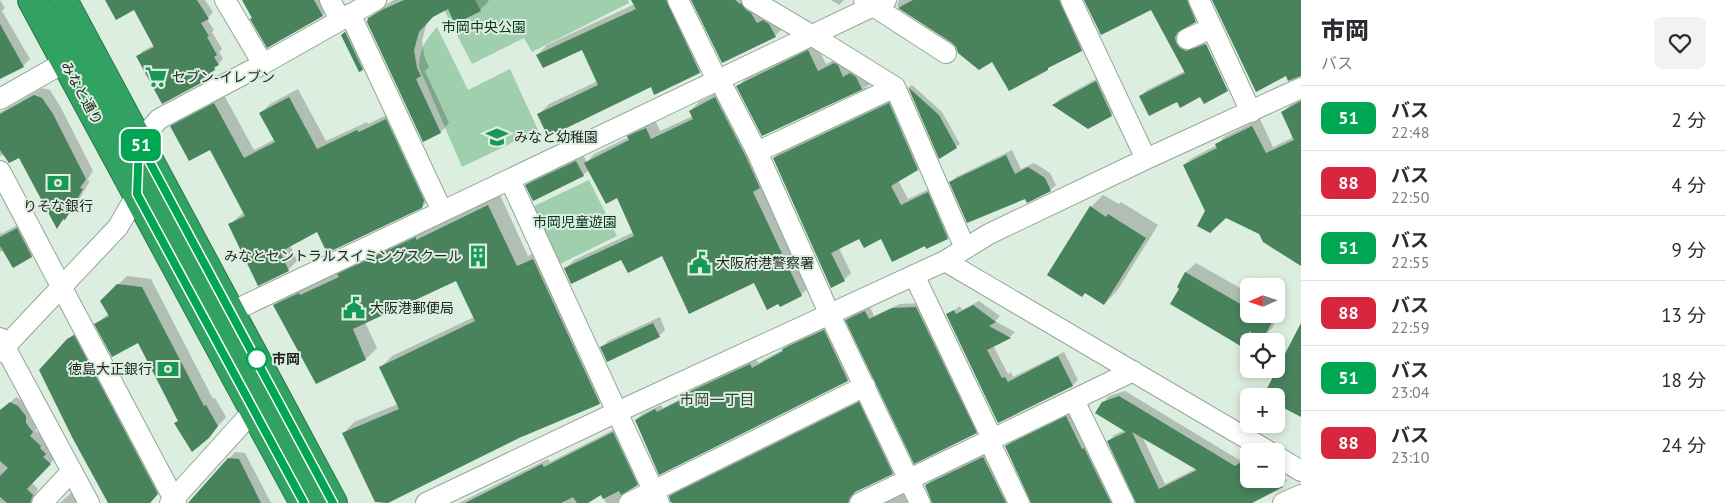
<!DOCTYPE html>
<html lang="ja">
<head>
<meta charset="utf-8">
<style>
	:root { --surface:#fff; --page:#f2f2f3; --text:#2b2b33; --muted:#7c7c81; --line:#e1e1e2 }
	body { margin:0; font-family:"PT Sans","Noto Sans JP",sans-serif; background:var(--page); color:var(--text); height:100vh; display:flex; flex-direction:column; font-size:19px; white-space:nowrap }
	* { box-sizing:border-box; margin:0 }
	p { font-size:16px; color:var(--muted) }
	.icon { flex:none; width:28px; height:28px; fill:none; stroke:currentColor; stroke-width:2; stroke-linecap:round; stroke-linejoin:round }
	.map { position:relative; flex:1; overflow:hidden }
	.drawer { display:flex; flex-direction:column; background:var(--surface); width:425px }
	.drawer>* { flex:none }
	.badge { padding:0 10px; border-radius:8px; font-size:18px; line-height:32px }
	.needle { width:32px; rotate:267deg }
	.tools { position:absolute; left:1240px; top:278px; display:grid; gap:10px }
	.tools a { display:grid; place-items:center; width:45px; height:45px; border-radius:8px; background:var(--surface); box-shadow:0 2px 8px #0003; font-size:25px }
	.map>.badge { position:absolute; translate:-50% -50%; box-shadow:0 0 0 2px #fff }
	.round { display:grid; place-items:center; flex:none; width:52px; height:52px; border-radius:8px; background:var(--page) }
	.head { display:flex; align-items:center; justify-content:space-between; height:85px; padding:0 20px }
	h1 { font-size:24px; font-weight:800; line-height:38px }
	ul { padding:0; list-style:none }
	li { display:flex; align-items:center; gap:15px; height:65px; padding:0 20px; border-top:1px solid var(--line) }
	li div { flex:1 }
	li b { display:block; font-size:19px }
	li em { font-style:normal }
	li .badge { min-width:55px; font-weight:700; text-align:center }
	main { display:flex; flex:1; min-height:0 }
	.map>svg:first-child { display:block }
	.green { fill:#9fcfad }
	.shadow { fill:#0003; fill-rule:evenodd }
	.building { fill:#48835c; fill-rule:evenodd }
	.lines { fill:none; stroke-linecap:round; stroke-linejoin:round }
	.minor-casing { stroke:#95a699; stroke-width:22 }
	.highway-casing { stroke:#2b774b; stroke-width:30 }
	.minor { stroke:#fff; stroke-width:20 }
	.highway { stroke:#31a261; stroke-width:28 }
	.line-casing { stroke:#fff; stroke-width:11 }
	.line { stroke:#00a651; stroke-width:8 }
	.stop-dot { fill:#fff; stroke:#00a651; stroke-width:2.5 }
	.labels { text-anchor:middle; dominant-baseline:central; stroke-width:4; stroke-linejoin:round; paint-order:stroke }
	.park-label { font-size:14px; fill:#04351a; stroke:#dceee0 }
	.poi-label { font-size:14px; fill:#202722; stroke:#dceee0; text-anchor:start }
	.street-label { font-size:14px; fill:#202722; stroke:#dceee0 }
	.stop-label { font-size:14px; font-weight:bold; fill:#202722; stroke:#dceee0; text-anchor:start }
	.neighbourhood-label { font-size:15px; fill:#334137; stroke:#dceee0 }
</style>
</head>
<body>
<main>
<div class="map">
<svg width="1301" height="503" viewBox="0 0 1301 503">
	<rect width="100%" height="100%" fill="#dceee0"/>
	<path class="green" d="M439,0h189l1,3 -97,49 -8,-14 -52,26z
		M437,27l31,63 42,-21 28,61 -76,37 -43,-100c1,-19 6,-26 18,-40z
		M589,180l28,56 -57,28 -28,-57z"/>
	<path class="shadow" d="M0,0l5,8 -3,3 28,48 -7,7 -23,12z
		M106,0h99l8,12 -6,7 7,11 -2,2 10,17 -3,3 4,6 -8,11 -8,5 1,2 -6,5 -64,-24 5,-6 11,-6 -19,-37z
		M249,0h77l4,7 -8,9 -69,2z
		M394,0h94l1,1 -9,9 -32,-2 -15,7 -6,7 -5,19 3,18 4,8 -4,4 24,52 -8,9 -18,8 -54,-121 9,-9z
		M633,0h47l30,62 -10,10 -45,21 -3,-7 -114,29 11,-11 49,-23 -16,-33 -45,7 10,-10 88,-41z
		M693,0h63l29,26 -10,10z
		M831,0h13l-5,5z
		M899,0h167l21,44 -6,6 -88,10 -36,-13 -4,-5 -56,-36z
		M1086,0h106l9,15 -20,15 1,7 22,4 22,49h2l-24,12 -3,-7 -24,6 -36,-5 6,-6 38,-19 -34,-62z
		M349,28l20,35 -7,6 -20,-34z
		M1212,38l22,46 -5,5 -23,-48z
		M816,44l10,20 16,-8 31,25 -4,4 -106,50 -25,-48 7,-8z
		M1103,75l15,33 -6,6 -24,14 -34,-23 6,-6z
		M912,85l30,27 18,32 -20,13 -31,-70z
		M42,88l8,2 10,16 33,65 -6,9 3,1 -18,30 -15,16 -37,-71 -16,-1 -4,1v-44z
		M298,89l28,52 41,-19 1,2 27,-13 36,86 -9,10 -104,23 -28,15 7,16 -9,9 -58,-45 9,-9 6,-4 -35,-63 -38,-22 9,-9 43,-23 30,55 21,-11 -14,-26 9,-9z
		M724,89l86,197 -9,9 -139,-40 -40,3 -57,11 9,-9 60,-28 -17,-35 -28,-27 -6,5 -56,10 7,-7 49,-23 4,7 7,-8 35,-17 9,-9 17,-8 5,11 33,-15 -3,-5 9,-9z
		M896,97l28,66 -6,6 -20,11 10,19 27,-13 19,45 -7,7 -21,6 -44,-6h-22l-21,10 12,25 -7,7 -70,-122 7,-7z
		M1301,99v165l-41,-31 -34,-17 -19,-5 -23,-46 8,-7 25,-13 7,-8 36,-18 13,28 19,-9 -2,-6 1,-1 -8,-19 7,-7z
		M1012,150l9,19 13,-6 16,10 6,12 -6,5 -24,7 -75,-15 5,-5z
		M500,195l28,61 17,-8 65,144 -11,11 -81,34 -87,42 -45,24 -10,-2 -33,-67 11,-12 44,-18 -17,-37 11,-11 82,-39 -18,-37 -91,42 12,26 -11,11 -92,-53 11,-12 26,-12 1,3 32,-16 6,-5z
		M1103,195l16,9 2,-2 37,23 -41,66 -13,13 -19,-12 6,-85z
		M25,221l14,28 -7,7 -28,-6 -4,2v-21l1,3z
		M1196,263l53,30v21h27v-5l5,3 -9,16 -12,13h-11l-71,-54 8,-15z
		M127,276l24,3 62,120 2,-1 11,19 -18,20 -29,-17 -40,-79 -43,-17 13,-11 -8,-12z
		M979,301l21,15 -5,5 20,11 -5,5 -17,8 15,29 3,-2 2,5 51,-25 14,28 -5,5 -74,36 -52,-106 13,-9 2,4z
		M921,303l59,125 -4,4 -129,-112 5,-5 18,-8 4,9 26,-12z
		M660,317l5,13 -6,6 -57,11 6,-6z
		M830,325l23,49 -5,6 -188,93 -24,-53 6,-6 19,-9 2,3 27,-14 -1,-1 6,-6 61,-28 2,4 26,-14 5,-5z
		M76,332l88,153 -14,18h-41l-41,-163z
		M1125,391l116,70 6,-4 2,3v19h27v-5l11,6 -5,6 -28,15 -8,2h-109l-28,-62 5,-6 11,-5 -22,-27 6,-7zM1142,436l55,32 -32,16z
		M16,397l7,4 8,9 -1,8 8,8 -3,4 11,10 -2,2 6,6 -2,3 7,7 -23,25 6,6 -3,5 2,9h-37v-91z
		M865,397l33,70 -6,6 -37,18 -1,4 2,8h-184l-2,-6 6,-6z
		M1072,412l47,91h-87l-26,-57 6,-5z
		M619,427l24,51 -6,6 -13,8 -1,3 2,8h-19l-4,-9 -17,9h-126l89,-44 2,3z
		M235,452l10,1 26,50h-80z
		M989,452l25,51h-67l-21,-18 6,-6z
		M909,490l7,13h-33z
		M72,492l12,11h-24z"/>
	<path class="building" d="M105,0h92l12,19 -8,4 8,13 -2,1 10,18 -3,2 5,8 -5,2 1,3 -14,9 2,3 -41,22 -26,-48 18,-9 -20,-37 -18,10z
		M242,0h72l9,16 -56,32 -17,-29 2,-1z
		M404,0h71l6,11 -26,13 -7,-15 -15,8 -14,15 -5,18 3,18 4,8 -5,3 25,54 -18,9 -56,-120 1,-4 16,-9z
		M631,0h35l34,73 -46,22 -3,-8 -103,50 -11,-23 61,-29 -16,-35 -39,18 -7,-13 100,-46z
		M691,0h44l5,4 1,-1 5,7 5,3 6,10 6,-3 6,4 7,13 -54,26z
		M913,0h146l23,51 -34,17v2l-39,21 -17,-29 -13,8 -21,-17 -2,-6 -4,-4 -54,-35z
		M1084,0h103l9,22 -18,10 -3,5 1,6 4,5 6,3 20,-7 22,47 -24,13 -4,-7 -20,11 -3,-6 -28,14 -10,-20 46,-23 -34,-63 -50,25z
		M1212,0h89v76l-13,5 -2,-5 -30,16z
		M0,24l24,43 -24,12z
		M345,32l18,38 -4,2 -18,-37z
		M808,50l10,21 16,-8 4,2 5,12 7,-4 6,4 6,12 8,-3 -108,50 -26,-50z
		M1096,81l16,35 -24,13 -36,-24z
		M908,87l31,28 18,33 -18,11z
		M34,95l8,3 11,16 33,65 -6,9 3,1 -18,31 -2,-1 -6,10 -38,-71 -10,5 -9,-13v-36z
		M289,97l28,52 40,-19 2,2 27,-13 38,81 -2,8 -95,45 -10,-21 -37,20 9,19 -31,15 -30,-62 17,-8 -35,-66 -21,11 -19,-35 44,-23 30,55 31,-16 -16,-29z
		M715,97l31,60 14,31 -7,4 49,104 -22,11 -2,-3 -11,6 -13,-27 -65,31 -27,-58 -34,17 -7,-13 -50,24 -7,-16 70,-32 -17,-38 -11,6 -22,-41 45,-23 -2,-4 19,-8 5,11 42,-20 -4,-8z
		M1301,101v165l-38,-24 -4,-8 -33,-16 -16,15 -13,-7 8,-15 -22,-46 34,-17 -2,-4 37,-18 14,27 28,-13 -13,-28z
		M889,103l29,67 -27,16 10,19 27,-13 20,47 -22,10 -1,-3 -33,16 -11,-23 -17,9 -5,-9 -28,14 14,28 -14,7 -58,-130z
		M1006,155l9,19 13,-7 17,11 6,13 -24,12 -2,-4 -58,24 -18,-41z
		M576,161l8,15 -51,25 -8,-16z
		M488,205l29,61 16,-7 67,145 -81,34 -131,65 -13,-1 -33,-69 57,-24 -20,-42 96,-46 -19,-40 -103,48 13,31 -50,24 -43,-79 26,-12 1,2 39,-18 -2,-3 79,-37v3z
		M1090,206l16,11 2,-3 38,24 -42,67 -19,-12 -3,4 -35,-22z
		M17,228l15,29 -19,11 -13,-22v-9z
		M1185,272l64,37v5h8l15,8 -9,17 -14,-8v20l-79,-47 9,-15 -2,-2z
		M117,284l25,3 62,119 2,-1 12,21 -9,12 -17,14 -18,-29 4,-2 -40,-78 -26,14 -18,-33 15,-8 -9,-15z
		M973,305l23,17 -7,4 22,12 -24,12 15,28 3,-1 3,5 50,-26 15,30 -75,37 -52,-109 8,-4 2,4z
		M916,307l61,126 -63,31 -69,-144 20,-9 4,8 23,-11z
		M653,323l7,14 -53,25 -7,-15z
		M1301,323v94l-25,-13v-8h-13z
		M824,330l24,51 -189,94 -24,-55 20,-11 2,3 32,-16 -2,-3 63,-29 2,4 31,-17 -1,-2z
		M74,335l84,159 -8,9h-42l-36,-66 -33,-67 28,-31z
		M1119,396l116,70 6,-4 8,17h20l14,8 -31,16h-116l-29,-62 19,-9 -31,-19 7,-11zM1132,432l65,38 -38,19z
		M10,402l8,4 8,10v7l7,9 -3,4 11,10 -1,2 6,6 -3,3 8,7 -24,25 6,6 -3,8h-23l-7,-6v-21l8,-8 -8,-7v-51z
		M859,402l34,72 -38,18 -5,5 -2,6h-176l-2,-2 -1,-5z
		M1066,416l16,33 2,-1 27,55h-80l-26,-57z
		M613,432l25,53 -17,10 -2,-4 -16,8 -2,-4 -13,8h-11l-4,-6 -12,6h-96l77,-39 2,3z
		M983,457l23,46h-74l-7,-18z
		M228,458l11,1 22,44h-73z"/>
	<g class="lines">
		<g class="minor-casing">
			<path id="minor" d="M225,0l38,64
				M330,0l10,20
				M678,0l39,80
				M752,0l61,36 82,51 70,161
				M864,0l82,53
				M1071,0l75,159
				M1199,0l52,112
				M350,14l92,197
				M1187,39l25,-11
				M719,79l38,73 72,161 91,190
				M0,99l65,-37
				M757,152l138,-65
				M139,155v-13l20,-23 104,-55 113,-64
				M0,171l176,332
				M510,180l149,323
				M945,261l323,190
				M914,275l75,157v9l30,62
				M231,312l655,-312
				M0,338l89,165
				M0,352l118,-125 19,-33v-11
				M1074,400l50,103
				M1276,456l25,15
				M42,503l30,-32
				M170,503l84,-93
				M426,503l191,-91 328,-151 44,-27 157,-75 155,-71
				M629,503l236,-117
				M860,503l273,-132
				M1283,503l18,-8"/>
		</g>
		<g class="highway-casing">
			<path id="highway" d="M32,0l272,503
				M63,0l270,503"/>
		</g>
		<use href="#minor" class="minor"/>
		<use href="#highway" class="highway"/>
	</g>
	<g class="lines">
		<g class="line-casing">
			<path id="line" d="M304,503l-167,-309 2,-52 194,361"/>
		</g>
		<use href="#line" class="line"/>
	</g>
	<defs>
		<g id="supermarket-bare" transform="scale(1.725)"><path d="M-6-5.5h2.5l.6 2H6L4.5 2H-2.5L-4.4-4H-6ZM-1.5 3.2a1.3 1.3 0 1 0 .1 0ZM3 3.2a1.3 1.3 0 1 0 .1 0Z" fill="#199755" stroke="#dceee0" stroke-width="2.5" paint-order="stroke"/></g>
		<g id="school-bare" transform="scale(1.725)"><path d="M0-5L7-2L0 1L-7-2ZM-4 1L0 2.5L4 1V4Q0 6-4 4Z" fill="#199755" stroke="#dceee0" stroke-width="2.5" paint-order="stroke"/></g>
		<g id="bank-bare" transform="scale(1.725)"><path d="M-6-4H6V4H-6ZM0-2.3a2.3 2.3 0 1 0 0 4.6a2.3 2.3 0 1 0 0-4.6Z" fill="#199755" stroke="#dceee0" stroke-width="2.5" paint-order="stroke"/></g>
		<g id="building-bare" transform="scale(1.725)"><path d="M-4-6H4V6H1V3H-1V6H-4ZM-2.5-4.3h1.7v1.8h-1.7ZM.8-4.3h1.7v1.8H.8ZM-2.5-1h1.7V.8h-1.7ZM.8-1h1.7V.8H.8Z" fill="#199755" stroke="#dceee0" stroke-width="2.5" paint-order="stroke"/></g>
		<g id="civic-bare" transform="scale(1.725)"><path d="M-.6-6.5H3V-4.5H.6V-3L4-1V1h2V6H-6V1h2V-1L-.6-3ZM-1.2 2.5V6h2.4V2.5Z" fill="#199755" stroke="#dceee0" stroke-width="2.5" paint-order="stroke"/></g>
	</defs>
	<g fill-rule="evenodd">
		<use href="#supermarket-bare" x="156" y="77"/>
		<use href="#school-bare" x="497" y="137"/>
		<use href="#bank-bare" x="58" y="183"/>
		<use href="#building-bare" x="478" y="256"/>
		<use href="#civic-bare" x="700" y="263"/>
		<use href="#civic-bare" x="354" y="308"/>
		<use href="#bank-bare" x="168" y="369"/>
	</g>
	<circle class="stop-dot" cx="257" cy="359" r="10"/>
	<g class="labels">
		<g class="park-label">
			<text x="484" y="27">市岡中央公園</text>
			<text x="575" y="222">市岡児童遊園</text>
		</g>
		<g class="poi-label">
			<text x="172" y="77">セブン-イレブン</text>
			<text x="514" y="137">みなと幼稚園</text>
			<text x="58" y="206" text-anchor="middle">りそな銀行</text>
			<text x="462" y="256" text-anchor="end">みなとセントラルスイミングスクール</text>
			<text x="716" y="263">大阪府港警察署</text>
			<text x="370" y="308">大阪港郵便局</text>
			<text x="152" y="369" text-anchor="end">徳島大正銀行</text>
		</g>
		<g class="street-label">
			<text transform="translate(82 93) rotate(61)">みなと通り</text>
		</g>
		<g class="stop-label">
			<text x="272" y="359">市岡</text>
		</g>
		<g class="neighbourhood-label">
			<text x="717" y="399">市岡一丁目</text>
		</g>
	</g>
</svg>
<div class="tools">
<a><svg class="needle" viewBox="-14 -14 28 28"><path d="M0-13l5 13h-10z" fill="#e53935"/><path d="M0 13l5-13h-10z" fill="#7c7c81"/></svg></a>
<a><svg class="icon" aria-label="locate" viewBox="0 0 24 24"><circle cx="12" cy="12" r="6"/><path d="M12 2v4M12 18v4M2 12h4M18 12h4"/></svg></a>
<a>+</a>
<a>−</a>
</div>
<b class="badge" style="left:141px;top:145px;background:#00a651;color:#fff">51</b>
</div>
<section class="drawer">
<div class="head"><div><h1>市岡</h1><p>バス</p></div><a class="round"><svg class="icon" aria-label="heart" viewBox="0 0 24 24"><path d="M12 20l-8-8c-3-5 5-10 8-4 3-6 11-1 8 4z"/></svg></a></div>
<ul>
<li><span class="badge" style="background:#00a651;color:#fff">51</span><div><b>バス</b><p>22:48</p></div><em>2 分</em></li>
<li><span class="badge" style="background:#d7263d;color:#fff">88</span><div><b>バス</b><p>22:50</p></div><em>4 分</em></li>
<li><span class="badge" style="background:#00a651;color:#fff">51</span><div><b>バス</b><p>22:55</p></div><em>9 分</em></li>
<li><span class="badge" style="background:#d7263d;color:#fff">88</span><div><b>バス</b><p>22:59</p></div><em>13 分</em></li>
<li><span class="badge" style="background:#00a651;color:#fff">51</span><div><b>バス</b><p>23:04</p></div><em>18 分</em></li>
<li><span class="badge" style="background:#d7263d;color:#fff">88</span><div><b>バス</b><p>23:10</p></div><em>24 分</em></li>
</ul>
</section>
</main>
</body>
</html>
